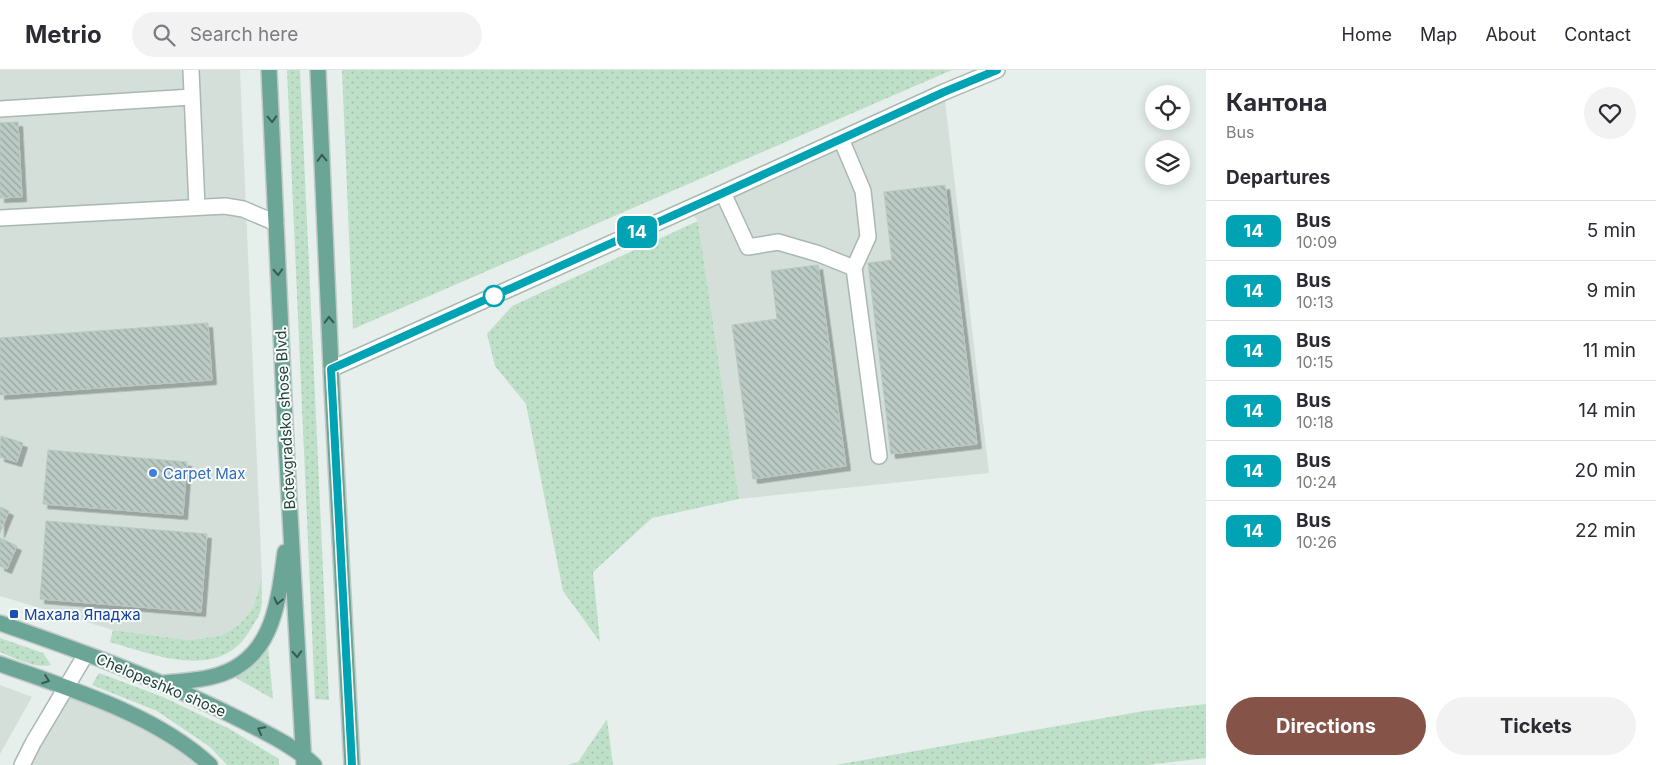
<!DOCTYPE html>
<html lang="en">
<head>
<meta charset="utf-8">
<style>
	:root { --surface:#fff; --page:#f2f2f3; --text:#2b2b33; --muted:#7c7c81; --line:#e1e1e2; --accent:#855347 }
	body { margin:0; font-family:Inter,sans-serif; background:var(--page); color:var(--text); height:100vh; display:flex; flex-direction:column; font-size:19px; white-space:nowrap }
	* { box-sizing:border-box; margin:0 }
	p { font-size:16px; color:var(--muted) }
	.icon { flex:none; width:28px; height:28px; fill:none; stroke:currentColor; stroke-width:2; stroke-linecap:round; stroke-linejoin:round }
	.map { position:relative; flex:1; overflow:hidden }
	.side { display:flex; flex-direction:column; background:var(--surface); width:450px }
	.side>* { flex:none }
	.badge { padding:0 10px; border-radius:8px; font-size:18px; line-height:32px }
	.tools { position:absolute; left:1145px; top:15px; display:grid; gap:10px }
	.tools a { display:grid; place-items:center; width:45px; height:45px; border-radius:50%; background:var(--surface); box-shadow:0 2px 12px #0003; font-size:25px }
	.map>.badge { position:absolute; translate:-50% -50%; box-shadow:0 0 0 2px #fff }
	h2 { padding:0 20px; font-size:19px; line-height:45px }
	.round { display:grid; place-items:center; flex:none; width:52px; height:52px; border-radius:26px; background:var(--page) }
	.head { display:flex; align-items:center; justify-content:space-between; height:85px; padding:0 20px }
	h1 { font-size:24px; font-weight:700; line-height:38px }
	.button { display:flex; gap:10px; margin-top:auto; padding:10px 20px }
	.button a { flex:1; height:58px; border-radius:30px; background:var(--accent); color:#fff; font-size:20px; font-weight:700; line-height:58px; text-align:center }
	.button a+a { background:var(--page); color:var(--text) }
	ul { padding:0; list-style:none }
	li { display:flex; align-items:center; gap:15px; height:60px; padding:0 20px; border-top:1px solid var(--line) }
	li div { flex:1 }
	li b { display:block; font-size:19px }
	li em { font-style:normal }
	li .badge { min-width:55px; font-weight:700; text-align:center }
	header { display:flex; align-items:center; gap:30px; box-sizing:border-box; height:70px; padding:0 25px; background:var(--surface); border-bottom:1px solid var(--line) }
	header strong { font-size:24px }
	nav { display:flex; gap:28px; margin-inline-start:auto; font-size:18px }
	.search { width:350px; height:45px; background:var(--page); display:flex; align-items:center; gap:12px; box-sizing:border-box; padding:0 18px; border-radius:28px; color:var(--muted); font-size:19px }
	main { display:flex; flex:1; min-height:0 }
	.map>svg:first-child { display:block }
	.built { fill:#d4dfda }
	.green { fill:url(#green-dots) }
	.building { fill:url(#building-back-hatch); stroke:#b8c9c2; filter:url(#shadow) }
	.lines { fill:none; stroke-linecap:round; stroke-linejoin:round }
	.minor-casing { stroke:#a8b8b2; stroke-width:18 }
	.major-casing { stroke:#c2cac8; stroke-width:18 }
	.minor { stroke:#fff; stroke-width:15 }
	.major { stroke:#6aa596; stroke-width:15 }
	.oneway { stroke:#365b51 }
	.line-casing { stroke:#fff; stroke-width:11 }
	.line { stroke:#00a3b4; stroke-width:8 }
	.stop-dot { fill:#fff; stroke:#00a3b4; stroke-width:2.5 }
	.shop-dot { fill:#3f7fe0; stroke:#f7fbf9; stroke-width:2 }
	.transit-dot { fill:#1a4fb4; stroke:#f7fbf9; stroke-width:2 }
	.labels { text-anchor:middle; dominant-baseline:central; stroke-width:4; stroke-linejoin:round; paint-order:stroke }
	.street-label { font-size:15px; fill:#24423a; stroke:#f7fbf9 }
	.shop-label { font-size:15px; fill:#366cbe; stroke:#f7fbf9; text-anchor:start }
	.transit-label { font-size:15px; fill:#164399; stroke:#f7fbf9; text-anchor:start }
</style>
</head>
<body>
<header>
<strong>Metrio</strong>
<div class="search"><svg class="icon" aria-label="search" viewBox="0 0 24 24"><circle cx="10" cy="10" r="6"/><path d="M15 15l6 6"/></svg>Search here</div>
<nav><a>Home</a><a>Map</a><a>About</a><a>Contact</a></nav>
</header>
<main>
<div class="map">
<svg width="1206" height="695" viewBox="0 0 1206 695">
	<defs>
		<pattern id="green-dots" width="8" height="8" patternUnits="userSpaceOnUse" patternTransform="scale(1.25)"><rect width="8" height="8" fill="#bfe0c8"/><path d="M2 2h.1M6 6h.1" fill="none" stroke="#a4c1ad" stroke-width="1.8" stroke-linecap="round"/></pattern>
		<pattern id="building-back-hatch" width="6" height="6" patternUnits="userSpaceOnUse" patternTransform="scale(1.25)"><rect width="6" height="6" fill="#bbcac4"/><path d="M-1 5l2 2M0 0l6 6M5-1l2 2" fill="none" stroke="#98a6a0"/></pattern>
		<filter id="shadow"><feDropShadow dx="4.5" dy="4.5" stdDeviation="0" flood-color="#0004"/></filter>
	</defs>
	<rect width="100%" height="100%" fill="#e6efeb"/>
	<path class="built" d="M0,0h240l22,508 -9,30 -14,17 -19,11 -32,4 -75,-10 -113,-34z
		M944,22l45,381 -250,26 -41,-278 -10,-12z
		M0,615l32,12 -32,57z
		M66,617l33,13 111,65h-188z"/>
	<path class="green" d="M287,0h13l29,630 -14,-1z
		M342,0h610l-599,259z
		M698,151l41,278 -87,19 -59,54 7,70 -37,-51 -37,-187 -31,-38 -8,-32 25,-28z
		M262,508c-1,10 1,22 -1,31 -1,7 -7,14 -11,21 -29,52 -96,25 -140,12l3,-12 75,10 32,-4 19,-11 14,-17z
		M0,568l43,15 8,12c-16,4 -36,-7 -51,-13z
		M268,576l5,53 -37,-21 13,-9z
		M99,603l64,24 65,31 51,31v6h-52l-17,-18 -53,-36 -65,-26z
		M1206,634v54l-59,7h-312l309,-54z
		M607,649l6,46h-46l11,-3z"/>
	<path class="building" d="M18,52l4,75 -22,1v-75z
		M945,115l32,259 -86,10 -23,-191 24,-3 -8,-68z
		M818,195l28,201 -93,13 -21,-154 45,-6 -6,-48z
		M208,253l4,57 -212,15v-57z
		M1,366l22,7 -6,19 -17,-5z
		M48,380l139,12 -4,53 -140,-11z
		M0,437l9,4 -9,22z
		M46,451l161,13 -6,78 -161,-13z
		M0,468l17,8 -10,23 -7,-3z"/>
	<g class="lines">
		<g class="minor-casing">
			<path id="minor" d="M191,0l6,137
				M0,39l192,-12
				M841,69l22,52 5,46 -14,31 25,188
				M723,123l25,54 30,-5 41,12 35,14
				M0,148l225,-12 18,3 33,14
				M331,299l392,-176 221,-101 53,-22
				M22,695l11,-22 53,-89"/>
		</g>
		<g class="major-casing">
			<path id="major" d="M269,0l17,373 18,322
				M318,0l13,299 21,396
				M0,553c83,29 165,58 243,98 25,13 51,25 71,44
				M0,594c70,25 155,50 210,101
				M165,613c15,-2 31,-2 46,-6 62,-14 67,-73 74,-125"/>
		</g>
		<use href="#minor" class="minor"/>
		<use href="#major" class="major"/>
	</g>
	<defs><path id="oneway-chevron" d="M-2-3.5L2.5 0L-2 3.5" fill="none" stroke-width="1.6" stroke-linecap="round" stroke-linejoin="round" transform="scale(1.25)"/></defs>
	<g class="oneway">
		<use href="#oneway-chevron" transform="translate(272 49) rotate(88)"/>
		<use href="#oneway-chevron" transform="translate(322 88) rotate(-92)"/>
		<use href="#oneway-chevron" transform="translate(278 202) rotate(87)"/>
		<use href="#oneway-chevron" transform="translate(329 250) rotate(-92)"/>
		<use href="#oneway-chevron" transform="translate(278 531) rotate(103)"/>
		<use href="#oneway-chevron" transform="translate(297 584) rotate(87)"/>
		<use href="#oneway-chevron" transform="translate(46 610) rotate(20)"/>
		<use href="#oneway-chevron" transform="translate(261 660) rotate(-152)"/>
	</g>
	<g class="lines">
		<g class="line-casing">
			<path id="line" d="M352,695l-21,-396 392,-176 221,-101 53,-22"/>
		</g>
		<use href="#line" class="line"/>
	</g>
	<circle class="stop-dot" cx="494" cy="226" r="10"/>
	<circle class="shop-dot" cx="153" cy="403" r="5"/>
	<rect class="transit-dot" x="9" y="539" width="10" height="10" rx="2.5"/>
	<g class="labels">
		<g class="street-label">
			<text transform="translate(285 348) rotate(-93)">Botevgradsko shose Blvd.</text>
			<text transform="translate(161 615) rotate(23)">Chelopeshko shose</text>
		</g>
		<g class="shop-label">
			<text x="163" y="403">Carpet Max</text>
		</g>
		<g class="transit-label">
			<text x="24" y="544">Махала Япаджа</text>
		</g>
	</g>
</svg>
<div class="tools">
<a><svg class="icon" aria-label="locate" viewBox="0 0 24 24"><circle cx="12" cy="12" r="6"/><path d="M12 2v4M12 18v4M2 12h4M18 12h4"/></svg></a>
<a><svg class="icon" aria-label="layers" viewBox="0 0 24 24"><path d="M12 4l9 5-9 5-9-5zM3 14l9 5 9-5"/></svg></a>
</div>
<b class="badge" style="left:637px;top:162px;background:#00a3b4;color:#fff">14</b>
</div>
<section class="side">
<div class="head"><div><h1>Кантона</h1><p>Bus</p></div><a class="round"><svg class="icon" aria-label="heart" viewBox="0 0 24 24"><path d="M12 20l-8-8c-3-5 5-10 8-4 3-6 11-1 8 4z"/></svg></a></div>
<h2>Departures</h2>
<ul>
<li><span class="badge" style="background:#00a3b4;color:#fff">14</span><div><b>Bus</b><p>10:09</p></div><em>5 min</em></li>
<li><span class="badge" style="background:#00a3b4;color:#fff">14</span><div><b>Bus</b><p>10:13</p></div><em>9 min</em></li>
<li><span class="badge" style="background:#00a3b4;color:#fff">14</span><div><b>Bus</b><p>10:15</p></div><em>11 min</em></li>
<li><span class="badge" style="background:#00a3b4;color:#fff">14</span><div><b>Bus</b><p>10:18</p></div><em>14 min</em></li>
<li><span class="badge" style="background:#00a3b4;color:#fff">14</span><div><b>Bus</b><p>10:24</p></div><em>20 min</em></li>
<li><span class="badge" style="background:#00a3b4;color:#fff">14</span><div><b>Bus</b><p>10:26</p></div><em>22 min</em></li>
</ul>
<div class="button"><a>Directions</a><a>Tickets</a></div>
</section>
</main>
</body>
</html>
